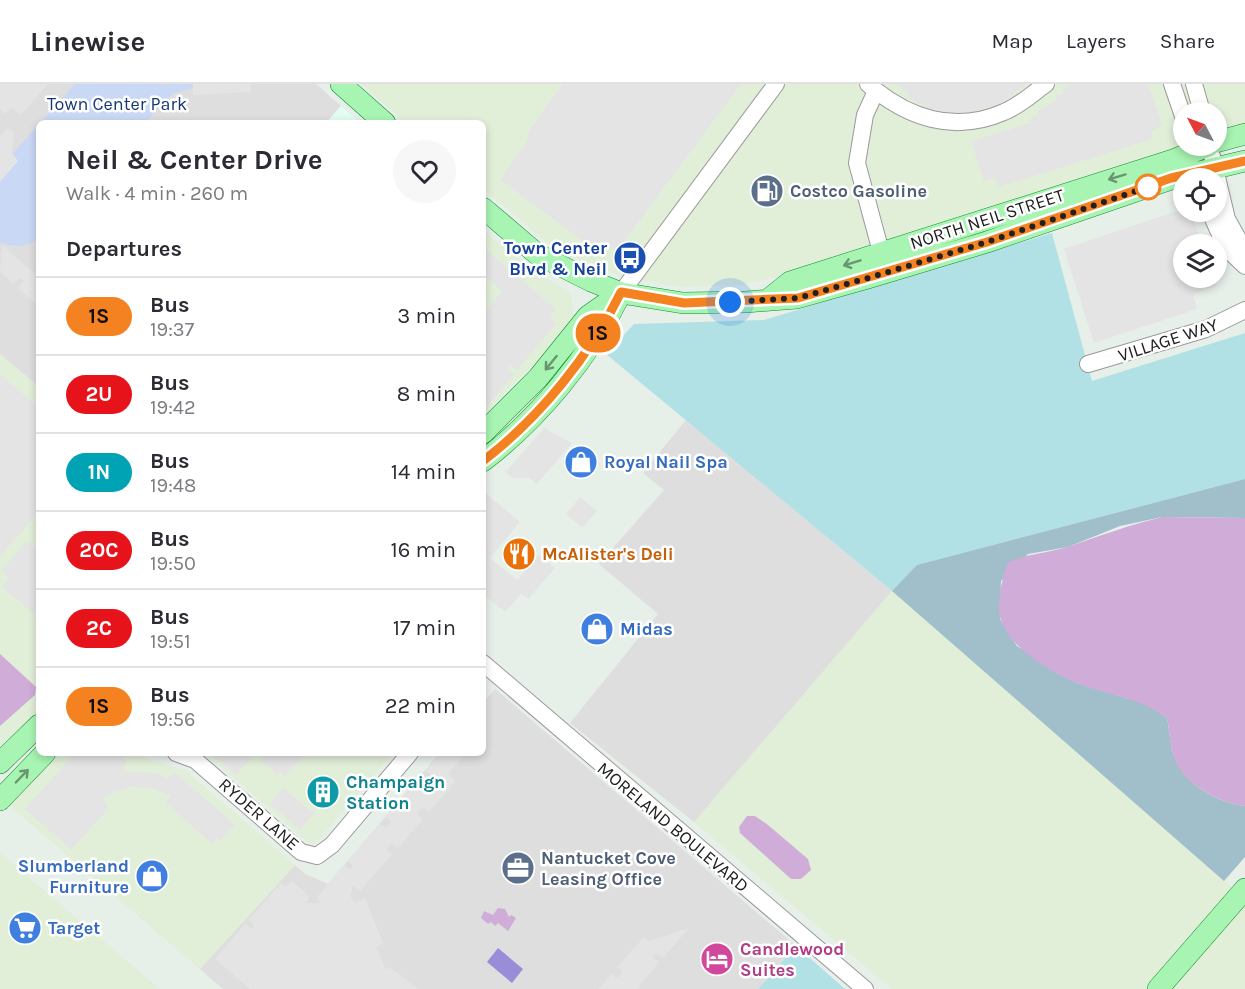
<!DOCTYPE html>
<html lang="en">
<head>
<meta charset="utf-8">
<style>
	:root { --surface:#fff; --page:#f7f7f7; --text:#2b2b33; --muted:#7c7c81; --line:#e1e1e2 }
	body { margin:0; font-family:Karla,sans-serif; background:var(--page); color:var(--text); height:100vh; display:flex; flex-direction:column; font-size:22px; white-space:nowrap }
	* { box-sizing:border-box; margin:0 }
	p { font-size:20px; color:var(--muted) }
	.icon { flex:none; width:33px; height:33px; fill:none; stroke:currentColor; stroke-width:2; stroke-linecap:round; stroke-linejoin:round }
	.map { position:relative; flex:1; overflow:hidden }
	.sheet { position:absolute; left:36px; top:36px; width:450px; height:636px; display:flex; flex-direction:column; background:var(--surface); border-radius:9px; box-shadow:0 3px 9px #0003 }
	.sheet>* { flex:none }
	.badge { padding:0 12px; border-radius:20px; font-size:21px; line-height:39px }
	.needle { width:39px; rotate:311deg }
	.controls { position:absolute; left:1173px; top:18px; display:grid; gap:12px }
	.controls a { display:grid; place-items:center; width:54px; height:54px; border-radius:50%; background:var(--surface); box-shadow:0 3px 9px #0003; font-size:30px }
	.you { position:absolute; width:30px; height:30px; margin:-15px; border:4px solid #fff; border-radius:50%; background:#1a73e8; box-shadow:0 0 0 9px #1a73e833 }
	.map>.badge { position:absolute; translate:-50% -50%; box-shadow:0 0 0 3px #fff }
	h2 { padding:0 30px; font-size:22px; line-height:54px }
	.round { display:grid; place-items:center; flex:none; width:63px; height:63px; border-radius:32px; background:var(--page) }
	.overview { display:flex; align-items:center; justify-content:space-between; height:102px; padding:0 30px }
	h1 { font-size:28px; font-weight:700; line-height:45px }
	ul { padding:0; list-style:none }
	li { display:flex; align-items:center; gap:18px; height:78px; padding:0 30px; border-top:2px solid var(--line) }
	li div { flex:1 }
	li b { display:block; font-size:22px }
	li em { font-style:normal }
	li .badge { min-width:66px; font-weight:700; text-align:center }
	header { display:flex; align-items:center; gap:36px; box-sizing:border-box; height:84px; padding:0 30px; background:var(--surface); border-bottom:2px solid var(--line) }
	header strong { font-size:28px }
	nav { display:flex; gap:33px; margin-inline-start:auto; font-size:21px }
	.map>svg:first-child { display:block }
	.residential { fill:#dddedd }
	.commercial { fill:#e1eed8 }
	.education { fill:#e3fcf2 }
	.grass { fill:#b2e1e5 }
	.forest { fill:#a0bfcb }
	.park { fill:#c9d8f5 }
	.pitch { fill:#9a8dd7 }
	.parking { fill:#e4e4e4 }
	.water { fill:#d0acd9 }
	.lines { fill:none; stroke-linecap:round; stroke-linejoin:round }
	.minor-casing { stroke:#9a9a9a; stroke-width:18 }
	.major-casing { stroke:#0e8e2c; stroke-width:22 }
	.minor { stroke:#fff; stroke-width:16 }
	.major { stroke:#a8f4b2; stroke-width:21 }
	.oneway { stroke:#6b9570 }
	.line-casing { stroke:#fff; stroke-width:14 }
	.line { stroke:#f58220; stroke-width:9 }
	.walk { stroke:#202020; stroke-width:6; stroke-dasharray:0 10.8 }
	.stop-dot { fill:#fff; stroke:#f58220; stroke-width:3 }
	.labels { text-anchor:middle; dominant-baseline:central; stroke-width:5; stroke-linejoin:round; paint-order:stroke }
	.park-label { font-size:18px; fill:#163776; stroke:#fff }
	.service-label { font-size:18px; font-weight:bold; fill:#4e5e75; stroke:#fff; text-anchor:start }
	.street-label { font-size:18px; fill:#202020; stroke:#fff }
	.transit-label { font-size:18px; font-weight:bold; fill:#164399; stroke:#fff; text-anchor:end }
	.shop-label { font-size:18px; font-weight:bold; fill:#366cbe; stroke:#fff; text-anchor:start }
	.food-label { font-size:18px; font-weight:bold; fill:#c56008; stroke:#fff; text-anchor:start }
	.culture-label { font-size:18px; font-weight:bold; fill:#0d838f; stroke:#fff; text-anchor:start }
	.hotel-label { font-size:18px; font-weight:bold; fill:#b23c85; stroke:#fff; text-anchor:start }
</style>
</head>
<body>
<header>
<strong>Linewise</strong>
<nav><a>Map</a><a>Layers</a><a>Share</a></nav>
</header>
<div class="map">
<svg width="1245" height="905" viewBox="0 0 1245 905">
	<rect width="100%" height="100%" fill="#e7efe9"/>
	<path class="residential" d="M0,0h316l25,22 -15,17h-287v264l-39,-33z
		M686,336l206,171 -198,231 -124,-99 88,-109 -59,-50 65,-74 -21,-17z
		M495,605l301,257 -38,43h-535l-23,-20 95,-104 10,9 23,10 112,-131h43v-50z"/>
	<path class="commercial" d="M361,0h884v39l-28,11 -1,-22h-32v34l-406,131 -39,8 -56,2 -58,-9 -44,-18 -34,-18 -64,-53v-66h-77z
		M483,146l46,37 36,22 7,8 2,20 -4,11 -87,86z
		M0,270l39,33v324l-39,36z
		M892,507l353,308v90h-353l-198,-167z
		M62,669h76l14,8 33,9 110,95 -95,104 -191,-164z
		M206,669h187l-78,91 -9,-3z
		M0,769l160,136h-160z"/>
	<path class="education" d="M341,22l19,17h-34z"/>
	<path class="grass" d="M1052,149l40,148 153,-48v146l-327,86 -26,26 -286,-237 28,-30 130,-4z
		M796,862l49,43h-87z"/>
	<path class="forest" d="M1245,395v39l-83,-1 -42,9 -52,21 -40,7 -27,27 -1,38 17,27 60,37 72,22 18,13c3,14 3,34 11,47 13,23 42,38 67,41v51l-21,24 -332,-290 25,-26z"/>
	<path class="park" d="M75,0h118v4l-18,5 -10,7 -20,23h-105z
		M39,40v115c-13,8 -25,9 -39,3v-74z"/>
	<path class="pitch" d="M498,864l25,21 -11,14 -25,-21z"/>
	<path class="parking" d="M0,0h48l-27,31 -9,-7 -7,6 -5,-5z
		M193,0h57l1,8 -58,3z
		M563,0h178l-125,168 -9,-5 -6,7 -101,-74 26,-37 4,-14z
		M897,0h129l-24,19 -37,11 -32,-4 -26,-13 2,-2z
		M1070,0h78l14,41 -11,6 2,8 -155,48 -3,-9 -11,3 -13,-40 60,-18 -1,-5 8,-3v-4l18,-11 -1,-5 8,-1v-5z
		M8,43l6,6 -2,20 6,8 -18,21v-46z
		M1183,125l1,3h7l11,32h-18v34h29l3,8 -23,8 4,15 -103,34 -30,-94z
		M2,161l37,32v30l-21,-19 6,-7 -5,-3 -5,6 -14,-12z
		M485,165l71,60 -6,8 6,7 -39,46 -9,-5v4l6,5 -27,32 -4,-4v-88l19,-23 -19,-16v-23z
		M0,291l39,32v105l-39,44z
		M544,344l28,15 -35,41 -8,-6h-16l-7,-6z
		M483,407l37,31 -30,36 27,22 22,-25 16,13 -27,31 -7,-5 -16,18 -22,-18z
		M580,413l17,14 -15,17 -16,-14z
		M39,457v67l-5,6 -32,-27 7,-8 -7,-9 24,-28 8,5z
		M75,669h43l9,8 -5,8 4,3 31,1 10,6 8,-7 60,53 -14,15 -5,-2 -4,6 -46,-41 5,-7 -18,-8 -22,-1 -17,5 -11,7 6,9 -38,42 -46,-41z
		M211,669h44l-19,22z
		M267,669h39l-21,24 -4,-5 -4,2 -17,-14z
		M441,669h25l-18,21 7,7 -26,31 -6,-5 -6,7 6,5 -25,29 -6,-5 -6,6 6,5 -32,37 -7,-5 -3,10 5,7 10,-5 18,45 -7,4 10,23 4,-3 28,22h-168l-35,-30 30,-35 7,5 2,-4 -6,-5 33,-37 5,4 6,-6 17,15 -2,7h14l-4,-6 27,-32 6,5 3,-4 -5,-5 32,-37 6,4 5,-6 -5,-5 36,-42 5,4 4,-4 -5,-4z
		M283,703l27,24h6l-16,19 -30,-26z
		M689,844l-26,30 -6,-5 -4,4 6,5 -22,27h-39l14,-15 5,4 6,-7 -6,-4 27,-30 5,4z"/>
	<path class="water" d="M1162,433l83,1v288c-25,-3 -55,-19 -68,-41 -7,-14 -7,-33 -10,-47 -28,-21 -58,-22 -90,-35 -27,-11 -65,-33 -76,-63 -6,-14 2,-44 7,-58 19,-8 39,-9 59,-15 33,-11 62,-22 95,-30z
		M0,570l36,33 -1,8 -35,31z
		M747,732h8l13,9 40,34 3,11 -10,9h-10l-51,-46 -1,-6z
		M498,824l7,1 4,8 2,-2 5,3 -8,13 -10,-8 -3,3 -4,-4 -3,2 -7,-6 3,-7 9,4z"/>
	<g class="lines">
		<g class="minor-casing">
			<path id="minor" d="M868,0c39,34 86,50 136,28 15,-6 28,-18 42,-28
				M1172,0l12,35
				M1194,0l8,28
				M876,7l-11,24 -8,48 27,100
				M1212,72l15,63 18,32
				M1210,128l16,36 19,18
				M621,209l155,-209
				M1088,280l118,-35 39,-19
				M483,579l382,326
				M176,669l19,7 106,92 16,4 15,-11 78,-92"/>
		</g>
		<g class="major-casing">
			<path id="major" d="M341,0l44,39
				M1216,58l29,-8
				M483,124l54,46 54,27 30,12 62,10 63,-1 51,-4 71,-20 119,-36 184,-63 74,-18
				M770,214l20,-16 383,-122 35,-14
				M483,349l55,-55 50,-62 30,-21
				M483,377c56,-43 107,-105 138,-168
				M0,679l39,-38
				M0,716l45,-47
				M1158,905l87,-100"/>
		</g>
		<use href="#minor" class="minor"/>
		<use href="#major" class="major"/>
	</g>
	<defs><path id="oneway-shaft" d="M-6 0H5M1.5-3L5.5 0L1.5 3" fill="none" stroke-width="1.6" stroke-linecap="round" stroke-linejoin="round" transform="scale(1.5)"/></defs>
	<g class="oneway">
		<use href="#oneway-shaft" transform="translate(1117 93) rotate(163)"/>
		<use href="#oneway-shaft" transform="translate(852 179) rotate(163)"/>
		<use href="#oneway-shaft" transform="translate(551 279) rotate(129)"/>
		<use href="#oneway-shaft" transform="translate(22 692) rotate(-46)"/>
	</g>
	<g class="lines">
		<g class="line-casing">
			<path id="line" d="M483,377c56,-43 107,-105 138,-169l63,11 114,-5 189,-56 184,-64 74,-17"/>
		</g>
		<use href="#line" class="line"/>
		<path class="walk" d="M730,218l68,-4 70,-20 119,-36 161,-55"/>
	</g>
	<defs>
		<g id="fuel-disc" transform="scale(1.725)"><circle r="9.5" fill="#5c6f8a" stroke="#fff"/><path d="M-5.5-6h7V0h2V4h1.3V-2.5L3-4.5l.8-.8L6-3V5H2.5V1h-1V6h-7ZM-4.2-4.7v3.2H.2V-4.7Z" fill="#fff"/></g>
		<g id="bus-disc" transform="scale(1.725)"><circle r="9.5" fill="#1a4fb4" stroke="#fff"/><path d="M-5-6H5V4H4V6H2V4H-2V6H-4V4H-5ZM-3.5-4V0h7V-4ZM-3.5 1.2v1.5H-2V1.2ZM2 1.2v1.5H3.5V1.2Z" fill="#fff"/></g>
		<g id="shop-disc" transform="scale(1.725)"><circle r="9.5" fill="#3f7fe0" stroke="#fff"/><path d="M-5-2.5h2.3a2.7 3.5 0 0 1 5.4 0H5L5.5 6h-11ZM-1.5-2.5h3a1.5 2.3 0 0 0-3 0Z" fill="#fff"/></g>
		<g id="restaurant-disc" transform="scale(1.725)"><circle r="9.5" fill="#e8710a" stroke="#fff"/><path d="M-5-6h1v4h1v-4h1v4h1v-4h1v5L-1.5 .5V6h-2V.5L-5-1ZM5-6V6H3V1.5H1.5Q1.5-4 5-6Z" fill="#fff"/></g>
		<g id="building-disc" transform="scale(1.725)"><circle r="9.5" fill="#0f9aa8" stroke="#fff"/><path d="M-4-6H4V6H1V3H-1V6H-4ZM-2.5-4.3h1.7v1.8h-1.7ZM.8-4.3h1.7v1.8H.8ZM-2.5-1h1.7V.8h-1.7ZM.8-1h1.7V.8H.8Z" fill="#fff"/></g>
		<g id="office-disc" transform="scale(1.725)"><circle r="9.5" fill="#5c6f8a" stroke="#fff"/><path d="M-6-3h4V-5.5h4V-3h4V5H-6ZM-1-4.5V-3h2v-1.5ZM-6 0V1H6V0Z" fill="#fff"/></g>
		<g id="supermarket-disc" transform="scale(1.725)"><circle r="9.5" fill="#3f7fe0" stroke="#fff"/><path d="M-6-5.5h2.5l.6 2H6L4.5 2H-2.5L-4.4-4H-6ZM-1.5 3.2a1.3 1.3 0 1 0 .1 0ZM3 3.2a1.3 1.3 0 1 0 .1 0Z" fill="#fff"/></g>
		<g id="hotel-disc" transform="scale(1.725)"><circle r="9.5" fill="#d1479c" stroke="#fff"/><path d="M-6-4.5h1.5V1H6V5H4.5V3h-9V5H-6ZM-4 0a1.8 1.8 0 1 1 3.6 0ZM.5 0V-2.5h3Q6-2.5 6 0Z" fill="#fff"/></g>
	</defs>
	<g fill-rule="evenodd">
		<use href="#fuel-disc" x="767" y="107"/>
		<use href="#bus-disc" x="630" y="174"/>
		<use href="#shop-disc" x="581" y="378"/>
		<use href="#restaurant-disc" x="519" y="470"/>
		<use href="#shop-disc" x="597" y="545"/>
		<use href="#building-disc" x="323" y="708"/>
		<use href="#office-disc" x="518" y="784"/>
		<use href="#shop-disc" x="152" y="792"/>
		<use href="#supermarket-disc" x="25" y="844"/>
		<use href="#hotel-disc" x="717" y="875"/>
	</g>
	<circle class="stop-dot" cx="1148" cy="103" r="12"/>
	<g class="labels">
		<g class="park-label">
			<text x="117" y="20">Town Center Park</text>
		</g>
		<g class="service-label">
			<text x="790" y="107">Costco Gasoline</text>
			<text x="541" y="774">Nantucket Cove<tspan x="541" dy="21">Leasing Office</tspan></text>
		</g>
		<g class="street-label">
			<text transform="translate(987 135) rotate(-18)">NORTH NEIL STREET</text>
			<text transform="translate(1168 256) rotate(-18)">VILLAGE WAY</text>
			<text transform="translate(259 730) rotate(41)">RYDER LANE</text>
			<text transform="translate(673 743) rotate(40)">MORELAND BOULEVARD</text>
		</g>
		<g class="transit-label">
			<text x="607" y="164">Town Center<tspan x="607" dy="21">Blvd &amp; Neil</tspan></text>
		</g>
		<g class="shop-label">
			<text x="604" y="378">Royal Nail Spa</text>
			<text x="620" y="545">Midas</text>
			<text x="129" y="782" text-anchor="end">Slumberland<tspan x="129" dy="21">Furniture</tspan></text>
			<text x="48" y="844">Target</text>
		</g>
		<g class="food-label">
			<text x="542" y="470">McAlister's Deli</text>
		</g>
		<g class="culture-label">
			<text x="346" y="698">Champaign<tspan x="346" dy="21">Station</tspan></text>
		</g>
		<g class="hotel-label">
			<text x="740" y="865">Candlewood<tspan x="740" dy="21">Suites</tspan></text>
		</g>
	</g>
</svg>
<div class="controls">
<a><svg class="needle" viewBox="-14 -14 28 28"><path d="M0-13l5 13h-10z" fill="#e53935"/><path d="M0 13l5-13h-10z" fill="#7c7c81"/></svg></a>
<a><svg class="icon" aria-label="locate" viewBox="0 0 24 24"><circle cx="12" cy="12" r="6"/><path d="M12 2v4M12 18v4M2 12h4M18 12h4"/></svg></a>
<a><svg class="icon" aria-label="layers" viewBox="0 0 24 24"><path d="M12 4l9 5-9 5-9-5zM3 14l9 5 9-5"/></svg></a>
</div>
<div class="you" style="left:730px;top:218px"></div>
<b class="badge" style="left:598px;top:249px;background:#f58220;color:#111">1S</b>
<section class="sheet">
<div class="overview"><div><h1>Neil &amp; Center Drive</h1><p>Walk · 4 min · 260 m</p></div><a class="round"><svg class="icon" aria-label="heart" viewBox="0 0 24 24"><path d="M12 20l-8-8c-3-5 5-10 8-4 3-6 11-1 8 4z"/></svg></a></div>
<h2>Departures</h2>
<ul>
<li><span class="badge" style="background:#f58220;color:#111">1S</span><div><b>Bus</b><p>19:37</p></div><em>3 min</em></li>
<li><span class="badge" style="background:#e7131a;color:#fff">2U</span><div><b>Bus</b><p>19:42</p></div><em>8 min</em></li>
<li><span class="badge" style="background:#00a3b4;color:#fff">1N</span><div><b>Bus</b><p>19:48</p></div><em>14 min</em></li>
<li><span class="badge" style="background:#e7131a;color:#fff">20C</span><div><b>Bus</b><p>19:50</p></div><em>16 min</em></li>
<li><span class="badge" style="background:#e7131a;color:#fff">2C</span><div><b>Bus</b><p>19:51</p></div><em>17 min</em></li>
<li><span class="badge" style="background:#f58220;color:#111">1S</span><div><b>Bus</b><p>19:56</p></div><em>22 min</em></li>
</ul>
</section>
</div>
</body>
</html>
